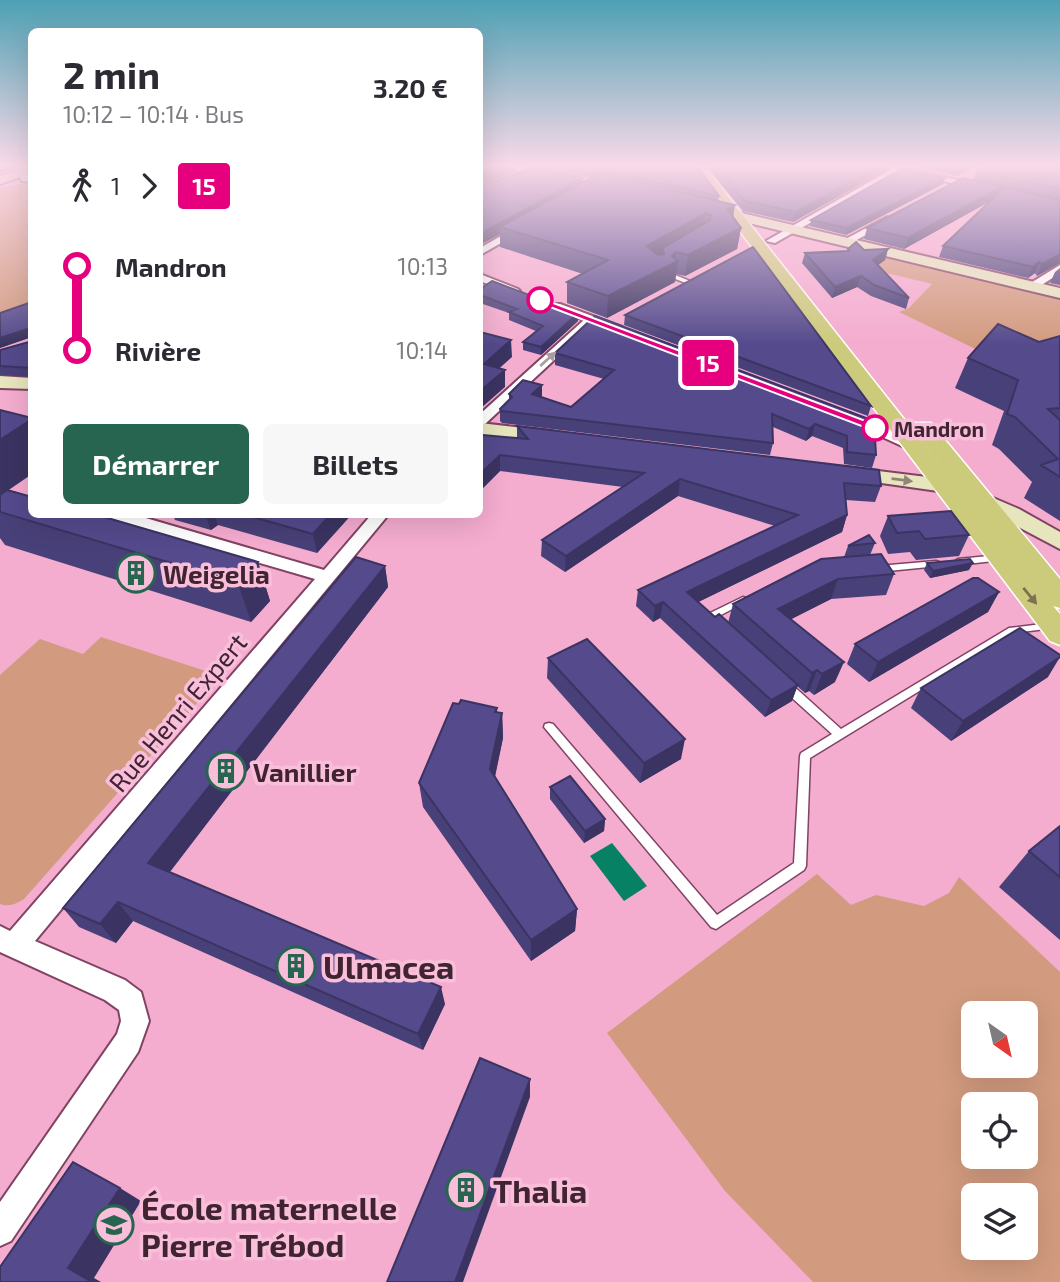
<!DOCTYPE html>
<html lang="fr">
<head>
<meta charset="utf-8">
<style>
	:root { --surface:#fff; --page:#f7f7f7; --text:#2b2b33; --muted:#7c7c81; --accent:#276551 }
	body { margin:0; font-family:"Exo 2",sans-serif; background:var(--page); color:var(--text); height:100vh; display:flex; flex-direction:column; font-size:26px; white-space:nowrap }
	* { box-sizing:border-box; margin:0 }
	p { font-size:23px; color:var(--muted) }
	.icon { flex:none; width:38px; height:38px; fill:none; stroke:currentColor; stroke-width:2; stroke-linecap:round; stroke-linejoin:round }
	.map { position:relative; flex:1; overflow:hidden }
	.details { position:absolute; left:28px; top:28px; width:455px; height:490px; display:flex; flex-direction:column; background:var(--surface); border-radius:10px; box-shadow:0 7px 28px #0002 }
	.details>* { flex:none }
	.badge { padding:0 14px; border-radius:5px; font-size:24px; line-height:46px }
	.needle { width:46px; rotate:146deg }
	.buttons { position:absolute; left:961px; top:1001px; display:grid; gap:14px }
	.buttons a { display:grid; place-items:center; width:77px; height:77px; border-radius:10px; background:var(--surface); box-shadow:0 7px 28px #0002; font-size:35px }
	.map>.badge { position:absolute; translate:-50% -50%; box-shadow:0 0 0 4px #fff }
	.legs { display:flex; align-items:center; gap:10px; height:77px; padding:0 35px; font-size:23px }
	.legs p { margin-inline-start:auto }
	.headline { display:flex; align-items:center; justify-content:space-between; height:119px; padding:0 35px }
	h1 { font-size:38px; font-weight:700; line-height:52px }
	.primary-button { display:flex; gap:14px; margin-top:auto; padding:14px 35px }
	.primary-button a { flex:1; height:80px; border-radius:10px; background:var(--accent); color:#fff; font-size:28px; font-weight:700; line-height:80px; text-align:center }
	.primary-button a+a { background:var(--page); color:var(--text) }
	ul { padding:0 35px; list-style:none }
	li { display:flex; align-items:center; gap:24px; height:84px; font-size:26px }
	li i { display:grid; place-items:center; width:10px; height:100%; margin:0 9px; background:currentColor }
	li i::after { content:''; width:18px; height:18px; margin:-9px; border:5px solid; border-radius:50%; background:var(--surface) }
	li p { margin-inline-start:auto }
	li:first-child i { background:linear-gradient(#0000 50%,currentColor 0) }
	li:last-child i { background:linear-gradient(currentColor 50%,#0000 0) }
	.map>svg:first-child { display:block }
	.green { fill:#d29b7f; fill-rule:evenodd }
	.water { fill:#068163 }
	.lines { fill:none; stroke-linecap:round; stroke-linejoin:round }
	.lane-casing { stroke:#814363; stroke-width:3 }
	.street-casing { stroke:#814363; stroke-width:4 }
	.secondary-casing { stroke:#814363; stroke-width:4 }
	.primary-casing { stroke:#fff; stroke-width:3 }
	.lane { fill:#fff; fill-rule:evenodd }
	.street { fill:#fff; fill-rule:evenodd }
	.secondary { fill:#e6e5bd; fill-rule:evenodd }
	.primary { fill:#cccb7c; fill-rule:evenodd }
	.wall { fill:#484078 }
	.shaded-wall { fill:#3b3462 }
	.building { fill:#544a8c; stroke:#3b3462; stroke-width:2; fill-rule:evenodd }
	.oneway { fill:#a99ca3 }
	.oneway2 { fill:#938478 }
	.oneway3 { fill:#7f6f53 }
	.line-1 { fill:#e6007e; stroke:#fff; stroke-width:2 }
	.stop-1-dot { fill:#fff; stroke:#e6007e; stroke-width:3.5 }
	.labels { text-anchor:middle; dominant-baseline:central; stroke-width:7; stroke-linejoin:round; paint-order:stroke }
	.far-stop-label { font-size:21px; font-weight:bold; fill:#402432; stroke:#f9beda; text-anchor:start }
	.poi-label { font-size:26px; font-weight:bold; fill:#402432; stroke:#f9beda; text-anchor:start }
	.street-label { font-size:26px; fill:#402432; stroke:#f9beda }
	.near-poi-label { font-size:32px; font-weight:bold; fill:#402432; stroke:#f9beda; text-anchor:start }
</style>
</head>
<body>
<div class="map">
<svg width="1060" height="1282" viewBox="0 0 1060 1282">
	<rect width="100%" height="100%" fill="#f4accf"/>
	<path class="green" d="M31,182v130l-31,11v-135z
		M860,247l200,48v65l-35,13 -126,-61 10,-4 23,-24 -70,-17z
		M101,637l120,39 -197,223c-8,5 -15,8 -24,5v-229l40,-36 43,15z
		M817,874l34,31 25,-10 48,11 25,-13 10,-16 101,95v310h-247l-88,-91 -118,-158zM973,1013h53v53h-53zM973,1104h53v53h-53zM973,1195h53v53h-53z"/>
	<path class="water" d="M612,843l35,43 -23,15 -34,-45z"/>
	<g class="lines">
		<g class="lane-casing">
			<path id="lane" d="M675,275l15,6 1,1 -3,2 -15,-6 -1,-1z
				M999,555l4,3 -1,2 -44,5 -4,-3 4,-3z
				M936,561l3,1 1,2 -1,2 -61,6 -4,-3 4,-3z
				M743,597l3,1 2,2 -2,2 -31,16 3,4 -2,2h-6l-6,-7 2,-2z
				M1050,623l5,3 -2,2 -39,5 -204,125 -4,108 -2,4 -88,59 -5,-2 -167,-200 1,-3 4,-1 4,1 164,191 77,-52 6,-107 1,-3 31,-19 -51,-46 -1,-3 1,-3h8l52,47 168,-101z"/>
		</g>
		<g class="street-casing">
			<path id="street" d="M14,165h8l6,11h4v6l-10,-1z
				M880,165h28l-1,3 79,19 -5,3 -80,-19 -126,72 -9,-2 126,-72z
				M887,217l5,3 -2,2 -39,21 -9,-2z
				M520,225l5,3 -1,2 -44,25v-7z
				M1060,265v8l-23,15h-8v-4z
				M480,274l38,15 2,2 -10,2 -30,-12z
				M552,304h8l62,23 -6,4 -22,-8 -109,101 -5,1v-11l104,-94 -32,-12z
				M850,413l73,32 2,3 -2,3h-10l-68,-31v-6z
				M104,514h28l192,56 48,-56h17l-354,427 90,39 16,12 8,29 -11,31 -127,189 -11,5v-44l117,-168 4,-13 -2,-11 -14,-10 -105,-48v-26l10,5 305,-352 -209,-61z"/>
		</g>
		<g class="secondary-casing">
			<path id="secondary" d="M495,165h24l48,13 -6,4z
				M32,166v7l-32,11v-8z
				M712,206l348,82v10l-353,-85v-6z
				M0,376l32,2v11l-32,-1z
				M480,423l71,8 7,2 3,4 -3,4 -7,2 -71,-8z
				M846,467l105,13 68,29 41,23v17l-57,-30 -65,-28 -99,-14 -4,-4 4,-4z"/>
		</g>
		<g class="primary-casing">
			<path id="primary" d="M690,165h13l306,387 -94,-119 -3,-5 3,-5h16l129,156v29l-7,-2 7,8v31l-10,-4z"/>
		</g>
		<use href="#lane" class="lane"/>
		<use href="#street" class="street"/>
		<use href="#secondary" class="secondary"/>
		<use href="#primary" class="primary"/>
	</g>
	<path class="wall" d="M533,165h163l23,31 -1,5 23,27 -4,21 -52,27 -9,-2 -1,8 -68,36 -40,-15v-21l16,-8 -83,-27v-13l-20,11v-59l103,-4 8,-4z
		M705,165h182l-1,5 -93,52 -50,-11z
		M910,165h68l-21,11z
		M987,165h73v98l-23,13 -2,-3 -7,5 -89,-21 4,-11 47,-45 -86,48 -40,-10 3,-11 106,-48 4,-9z
		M943,184l-97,51 -36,-9 1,-6z
		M848,249l16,1 24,-1 -3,11 -7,5 31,33 -3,11 -35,-13 -14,-9 -25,11 -30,-35 3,-10 42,-2z
		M1060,268v17l-10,-2 5,-11z
		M480,289l98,24v8l-37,34 -18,-5v-8l13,-11 -27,-11v-7l-29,-10z
		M32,302v75l-32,-2v-25l29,-8v-4l-29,10z
		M625,315l246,91 -3,10 -244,-91z
		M1060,336v185l-36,-23 8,-16 -33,-33 -7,-4 12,-34 -49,-23 13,-30 71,-16z
		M555,353l319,68 2,34 -4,13 -28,-4 -1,-16 -31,-12 -6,5 -33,-14v16l-3,12 -268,-32 -2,-2v-12l9,-9v-6l33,4 29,9 33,-28 -49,-14z
		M0,410l9,80 249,72 12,39 -19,21 -246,-77 -5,-7z
		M517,426l364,60 -6,16 -29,-2 1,15 -5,17 -144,70 17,15 13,6 5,-19 111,-47 4,-11 27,-3 -5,12 24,19 -8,21 -55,4 -40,20 44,63 -21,13 -5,-4 -4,2 -8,-7 -5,15 -27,16 -105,-99 -7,4 -17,-16 2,-16 137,-64 -97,-30 -113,76 -24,-16 1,-16 81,-53 -123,-16 -20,20v-52l37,-1z
		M173,514h179l-35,39 -99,-28 -7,5 -36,-10z
		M888,516l81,19 -10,21 -43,4 -6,-8 -22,2 -8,-18z
		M927,563l42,7 -39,8 -6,-8z
		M385,566l3,21 -218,285 275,132 -22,46 -290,-129 -17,22 -37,-16 -16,-19z
		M999,592l-11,20 -119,70 -22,-18 8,-20z
		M548,658l133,101 -41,24 -93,-105z
		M1048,677l-97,64 -40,-33 10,-20z
		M497,712l5,1 1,25 -8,39 82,132 -2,22 -44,30 -108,-154 -4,-24z
		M550,787l55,32 -1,12 -20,12 -34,-44z
		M1060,826v114l-61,-53 30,-36z"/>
	<path class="shaded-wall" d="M0,165h12l1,4 -13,4z
		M508,165h7v7l-35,13v-10z
		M887,165l-1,5 -93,52 3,-10 82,-46z
		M962,165h16l-21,11 3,-9z
		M583,178v10l-83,39v7l-20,11v-11z
		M945,178l-2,6 -97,51 1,-7z
		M1001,187l-3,10 -94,52 4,-11z
		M735,205l-3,20 -5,-16z
		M706,213l-3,20 -40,15v8l-18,11 2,-21z
		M741,228l-4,21 -52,27 3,-21z
		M888,249l-3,11 -15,11 3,-11z
		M676,252l-1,10 3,-1 -3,21 -68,36 1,-22 64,-40z
		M1060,254v9l-23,13 5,-12z
		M1039,262l-4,11 -7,5 5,-11z
		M861,276l-4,11 -25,11 3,-11z
		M578,313v8l-37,34v-8z
		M27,329l4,8 -31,11v-10z
		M511,340l1,17 -28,25v-18z
		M505,370v17l-25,22v-18z
		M542,385v12l-10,-3z
		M32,419v55l-32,22v-56z
		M815,424l-3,12 -6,5 3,-12z
		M500,455v16l-20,20v-17z
		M680,479l-2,17 -113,76 1,-16z
		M205,514h9l4,11 -7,5z
		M331,514h21l-35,39 -4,-19z
		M847,515l-5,17 -158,77 3,-17z
		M258,562l12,39 -19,21 -13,-39z
		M973,563l-4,7 -39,8 3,-7z
		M385,566l3,21 -227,296 -13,-20z
		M838,579l-7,20 -59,30 6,-20z
		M999,592l-11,20 -119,70 9,-20z
		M663,602l-3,16 -7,4 2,-16z
		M1060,657l-12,20 -97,64 12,-20z
		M844,662l-9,20 -21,13 8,-21z
		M817,670l-8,21 -4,2 7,-20z
		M798,685l-6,16 -27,16 6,-17z
		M497,708l1,24 4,-19 1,25 -12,56 -1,-25 5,-57z
		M685,739l-4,20 -41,24 4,-20z
		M605,819l-1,12 -20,12 1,-12z
		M118,902l15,19 -17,22 -16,-19z
		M577,909l-2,22 -44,30v-21z
		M441,987l4,17 -22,46 -5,-16z
		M530,1079v18l-67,185h-8z
		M120,1188l21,13 -47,77 7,4h-9l-24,-14z"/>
	<path class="building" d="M480,165h28l-28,10z
		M578,165h118l23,31z
		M715,165h164l-83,47 -51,-11z
		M986,165h65l9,3v21l-83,-18z
		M535,167l48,11 -103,56v-48z
		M903,168l42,10 -98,50 -36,-8z
		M600,173l135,32 -8,4 14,19 -53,27 -12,-3 -4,4 6,5 -70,35 -41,-14 41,-22 -108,-33zM706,213l5,2 -1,5 -47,28 1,6 -6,1 -11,-9z
		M963,178l97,22v54l-18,10 -3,-2 -6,5 -90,-21 60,-57 -2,-2 -93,51 -41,-10z
		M856,242l8,8 24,-1 -15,11 36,38 -35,-13 -13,-9 -26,11 -30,-34 44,-2 -1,-2z
		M753,247l118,159 -246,-91z
		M492,281l86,32 -37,34 -18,-5 20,-16 -34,-14 8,-3 -37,-14v-6z
		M32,302v66l-32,-2v-16l29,-8 2,-11 -4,-2 -27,9v-25z
		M595,316l279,105 2,34 -29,-3v-16l-32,-12 -6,5 -37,-15 1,29 -272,-32 -1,-2 12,-12 -3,-3 14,-14 19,5 -10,9 39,13 43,-37 -59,-17z
		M998,324l41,18 21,-6v72l-12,1 12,11v57l-19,-12 17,-6 -43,-42 -8,-3 11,-34 -50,-22z
		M480,332l31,8 -27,24 21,6 -25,21z
		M0,410l32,8v1l-32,21z
		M517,426l362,44 2,16 -37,-3 3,32 -160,77 28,25 4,-3 79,71 -27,15 -108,-98 -8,4 -17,-16 160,-75 -118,-36 -114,77 -24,-16 102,-67 -144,-18 -20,19v-35l3,-4 45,4z
		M7,490l25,7v17h62l164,48 -20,21 -238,-71v-17z
		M951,511l18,24 -44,4 -6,-8 -22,2 -9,-17z
		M242,514h89l-18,20z
		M869,535l6,8 -27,3z
		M881,554l13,20 -56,5 -60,30 66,53 -22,12 -5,-4 -5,3 -79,-69 88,-45z
		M356,557l29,9 -237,297 293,124 -23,47 -300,-132 -18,22 -37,-16z
		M970,559l3,4 -40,8 -6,-8z
		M973,578h5l21,14 -121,70 -23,-18z
		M1020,628l40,27v2l-97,64 -42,-33z
		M587,639l98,100 -41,24 -96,-105z
		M461,700l36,8 -2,4 7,1 -12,56 87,140 -46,31 -112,-157 34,-80 6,1z
		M570,776l35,43 -20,12 -35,-44z
		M1060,826v51l-31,-26z
		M480,1058l50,21 -75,203h-68z
		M73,1162l47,26 -52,80 24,14h-92v-15z"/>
	<defs><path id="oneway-solid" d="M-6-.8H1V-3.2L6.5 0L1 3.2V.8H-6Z" transform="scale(1.75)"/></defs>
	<use class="oneway" href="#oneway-solid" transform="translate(548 359) rotate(-42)"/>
	<use class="oneway2" href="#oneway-solid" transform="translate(902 480) rotate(7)"/>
	<use class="oneway3" href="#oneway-solid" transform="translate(1030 596) rotate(51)"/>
	<linearGradient id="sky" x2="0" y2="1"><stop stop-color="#4da0b3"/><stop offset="0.48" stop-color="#fadae9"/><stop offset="1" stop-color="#fadae9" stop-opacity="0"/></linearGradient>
	<rect width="1060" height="345" fill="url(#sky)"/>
	<path class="line-1" d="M540,298l339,128 2,2 -9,2 -335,-128z"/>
	<defs>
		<g id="building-ring" transform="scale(2.0125)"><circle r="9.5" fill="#f9beda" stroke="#276551" stroke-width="1.5"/><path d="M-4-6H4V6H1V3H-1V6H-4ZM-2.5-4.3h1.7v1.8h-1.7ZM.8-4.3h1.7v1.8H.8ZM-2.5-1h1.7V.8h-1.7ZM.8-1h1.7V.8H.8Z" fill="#276551"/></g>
		<g id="school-ring" transform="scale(2.0125)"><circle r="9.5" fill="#f9beda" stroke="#276551" stroke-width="1.5"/><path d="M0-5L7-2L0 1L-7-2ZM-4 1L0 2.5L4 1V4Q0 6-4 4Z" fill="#276551"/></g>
	</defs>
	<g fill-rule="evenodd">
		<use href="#building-ring" x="136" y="573"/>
		<use href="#building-ring" x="226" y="771"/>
		<use href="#building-ring" x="296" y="966"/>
		<use href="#building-ring" x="466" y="1190"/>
		<use href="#school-ring" x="114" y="1225"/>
	</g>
	<g class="stop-1-dot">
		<circle cx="540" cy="300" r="12"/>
		<circle cx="875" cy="428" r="12"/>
	</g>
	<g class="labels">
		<g class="far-stop-label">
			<text x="894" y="428">Mandron</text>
		</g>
		<g class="poi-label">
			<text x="163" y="573">Weigelia</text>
			<text x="253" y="771">Vanillier</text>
		</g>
		<g class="street-label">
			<text transform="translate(177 712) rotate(-50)">Rue Henri Expert</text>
		</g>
		<g class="near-poi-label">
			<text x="323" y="966">Ulmacea</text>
			<text x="493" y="1190">Thalia</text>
			<text x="141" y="1207">École maternelle<tspan x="141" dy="37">Pierre Trébod</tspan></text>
		</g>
	</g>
</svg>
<div class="buttons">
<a><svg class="needle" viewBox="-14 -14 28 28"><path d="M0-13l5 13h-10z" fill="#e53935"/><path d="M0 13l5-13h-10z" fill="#7c7c81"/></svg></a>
<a><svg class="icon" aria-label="locate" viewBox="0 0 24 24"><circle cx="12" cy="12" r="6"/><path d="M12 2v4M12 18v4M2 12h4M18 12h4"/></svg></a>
<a><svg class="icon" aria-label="layers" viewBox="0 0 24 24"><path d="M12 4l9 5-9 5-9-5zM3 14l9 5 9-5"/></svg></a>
</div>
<b class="badge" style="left:708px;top:363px;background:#e6007e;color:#fff">15</b>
<section class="details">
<div class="headline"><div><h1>2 min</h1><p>10:12 – 10:14 · Bus</p></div><b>3.20 €</b></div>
<div class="legs"><svg class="icon" aria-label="walk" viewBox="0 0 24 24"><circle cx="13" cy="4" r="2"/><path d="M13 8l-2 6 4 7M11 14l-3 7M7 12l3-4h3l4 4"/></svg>1<svg class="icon" aria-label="forward" viewBox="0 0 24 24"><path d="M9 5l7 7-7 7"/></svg><b class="badge" style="background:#e6007e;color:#fff">15</b></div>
<ul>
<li><i style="color:#e6007e"></i><b>Mandron</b><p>10:13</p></li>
<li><i style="color:#e6007e"></i><b>Rivière</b><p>10:14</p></li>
</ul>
<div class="primary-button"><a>Démarrer</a><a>Billets</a></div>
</section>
</div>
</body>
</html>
